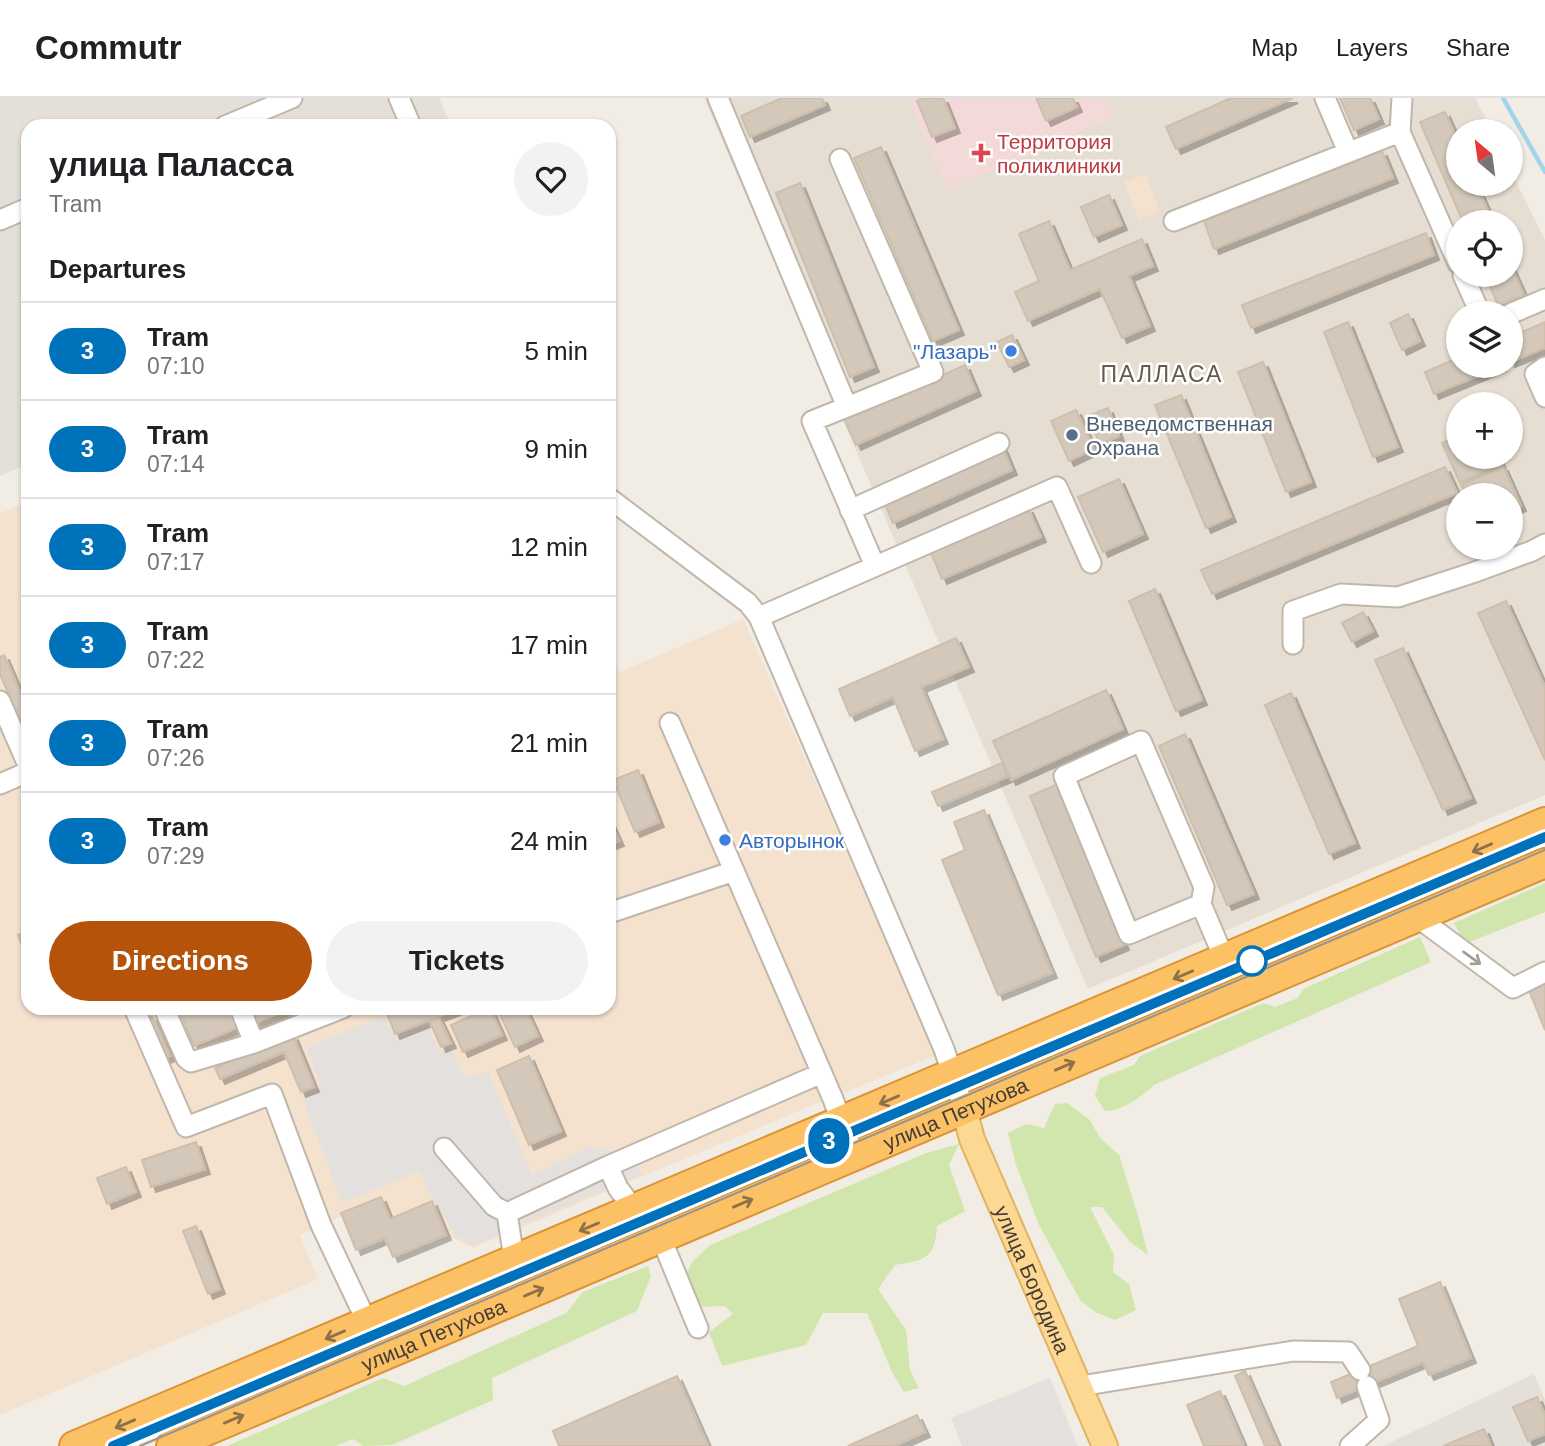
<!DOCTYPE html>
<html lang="en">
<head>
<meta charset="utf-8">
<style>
	:root { --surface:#fff; --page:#f2f2f2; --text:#202124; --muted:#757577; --line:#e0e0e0; --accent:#b45309 }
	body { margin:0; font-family:Helvetica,sans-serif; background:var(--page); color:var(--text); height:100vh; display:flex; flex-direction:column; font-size:26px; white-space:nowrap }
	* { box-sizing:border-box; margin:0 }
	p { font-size:23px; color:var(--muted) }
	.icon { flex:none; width:38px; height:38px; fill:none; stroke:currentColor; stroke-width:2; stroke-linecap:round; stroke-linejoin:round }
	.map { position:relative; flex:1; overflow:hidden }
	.drawer { position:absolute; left:21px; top:21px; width:595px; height:896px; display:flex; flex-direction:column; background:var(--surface); border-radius:21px; box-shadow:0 2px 5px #0004 }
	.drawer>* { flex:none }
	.badge { padding:0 14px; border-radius:23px; font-size:24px; line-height:46px }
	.needle { width:46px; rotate:331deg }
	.fabs { position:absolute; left:1446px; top:21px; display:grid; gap:14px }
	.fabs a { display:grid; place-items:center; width:77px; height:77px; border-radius:50%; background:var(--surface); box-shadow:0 2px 5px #0004; font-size:35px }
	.map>.badge { position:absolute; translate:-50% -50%; box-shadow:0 0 0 4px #fff }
	h2 { padding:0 28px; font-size:26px; line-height:63px }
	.round { display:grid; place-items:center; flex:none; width:74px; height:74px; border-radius:37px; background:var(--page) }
	.headline { display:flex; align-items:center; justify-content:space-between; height:119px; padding:0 28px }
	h1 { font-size:33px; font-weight:800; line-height:52px }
	.cta { display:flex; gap:14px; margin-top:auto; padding:14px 28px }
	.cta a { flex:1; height:80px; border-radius:42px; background:var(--accent); color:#fff; font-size:28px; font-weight:800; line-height:80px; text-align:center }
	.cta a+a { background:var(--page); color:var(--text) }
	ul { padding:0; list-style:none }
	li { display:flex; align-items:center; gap:21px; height:98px; padding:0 28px; border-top:2px solid var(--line) }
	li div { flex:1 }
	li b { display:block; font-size:26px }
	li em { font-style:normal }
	li .badge { min-width:77px; font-weight:700; text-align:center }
	header { display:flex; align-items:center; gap:42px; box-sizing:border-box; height:98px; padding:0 35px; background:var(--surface); border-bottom:2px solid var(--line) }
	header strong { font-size:33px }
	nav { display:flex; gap:38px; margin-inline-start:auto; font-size:24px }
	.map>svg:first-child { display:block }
	.residential { fill:#e6ded2; fill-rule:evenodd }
	.commercial { fill:#f4e2cf }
	.industrial { fill:#e4dfd9 }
	.medical { fill:#f3d9d7 }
	.green { fill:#d0e6ad }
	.parking { fill:#e3e0dd }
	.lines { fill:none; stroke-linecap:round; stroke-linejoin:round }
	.stream { stroke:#a0d4ef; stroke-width:4.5 }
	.building { fill:#d3c8ba; stroke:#cebfad; stroke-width:2; filter:url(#shadow) }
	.minor-casing { stroke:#c0b7aa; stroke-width:23 }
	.major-casing { stroke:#e2b362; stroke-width:28 }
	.highway-casing { stroke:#db9335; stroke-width:32 }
	.minor { stroke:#fff; stroke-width:19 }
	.major { stroke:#fdd892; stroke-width:24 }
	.highway { stroke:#fcc065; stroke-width:28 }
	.tram { stroke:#949494; stroke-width:2 }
	.oneway { stroke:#8e7148 }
	.oneway2 { stroke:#a29e9a }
	.line-casing { stroke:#fff; stroke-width:16 }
	.line { stroke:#0072bc; stroke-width:10 }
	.health-dot { fill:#e0444e; stroke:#fff; stroke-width:2.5 }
	.shop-dot { fill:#3f7fe0; stroke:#fff; stroke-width:2.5 }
	.service-dot { fill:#5c6f8a; stroke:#fff; stroke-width:2.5 }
	.stop-dot { fill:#fff; stroke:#0072bc; stroke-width:3.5 }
	.labels { text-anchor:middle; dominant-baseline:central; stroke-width:5; stroke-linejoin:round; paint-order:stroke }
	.health-label { font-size:21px; fill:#be3a42; stroke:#fff; text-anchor:start }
	.shop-label { font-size:21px; fill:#366cbe; stroke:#fff; text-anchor:end }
	.service-label { font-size:21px; fill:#4e5e75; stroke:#fff; text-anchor:start }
	.street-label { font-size:21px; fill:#443d34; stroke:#fff }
	.neighbourhood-label { font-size:23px; letter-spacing:2px; fill:#675a4c; stroke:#fff }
</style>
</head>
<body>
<header>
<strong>Commutr</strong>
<nav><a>Map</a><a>Layers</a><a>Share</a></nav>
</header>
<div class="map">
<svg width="1545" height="1348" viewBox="0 0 1545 1348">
	<defs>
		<filter id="shadow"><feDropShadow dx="5" dy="5" stdDeviation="0" flood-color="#0004"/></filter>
	</defs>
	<rect width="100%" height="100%" fill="#f2ede4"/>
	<path class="residential" d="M704,0h771l17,33h-34v53h52v-15l35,71v555l-457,194zM1458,124h52v53h-52zM1458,215h52v53h-52zM1458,306h52v53h-52zM1458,397h52v53h-52z"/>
	<path class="commercial" d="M1145,76l15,37 -21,9 -15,-37z
		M28,404v506h581v-359l11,23 123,-53 194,436 -131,53 -333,140 -27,-13 -14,-34 -42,18 -10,-22 -38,16v3l-42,19 18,44 -318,136v-902z"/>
	<path class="industrial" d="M0,0h439l12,28h-423v338l-28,12z
		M1534,1276l11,26v46h-162z"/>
	<path class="medical" d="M910,0h196l8,19 -167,72 -39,-90z"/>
	<path class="green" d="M1545,785v29l-80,32 -11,-21z
		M1420,839l11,25 -277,123c-15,13 -29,25 -49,26l-10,-15 5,-18 34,-13 6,-9 123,-53 12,4 23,-9 5,-9z
		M1067,1005l23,17 10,18 19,17 20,64 9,36 -18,-13 -28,-35h-12l24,48 -1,17 16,12 7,26 -21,10 -20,-8 -15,-12 -41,-75 -23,-60 -8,-32 18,-9 18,4 11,-24z
		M959,1046l-10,21 16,46 -28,15c-2,33 -12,34 -42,39l-17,24 28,41 4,40 9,18 -15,4 -12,-20 -25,-59h-44l-17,32 -84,21 -13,-34 24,-18 -8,-8 -28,1 -11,-33 6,-12 18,-17 216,-92z
		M648,1168l3,10 -14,35 -145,67 1,22 -101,45 -29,1 -10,-7 -17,7h-109l156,-68 21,8 162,-73 17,-21z"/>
	<path class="parking" d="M383,918l13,23 31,-14 12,27 12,-4 13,29 24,-5 44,103 57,-28 42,7 11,20 -170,72 -15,-9 -25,-39 -12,-27 -78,32 -40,-106 19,-9 -14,-40z
		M1050,1280l28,68h-116l-11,-28z"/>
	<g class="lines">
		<path class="stream" d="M1503,0l42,74"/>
	</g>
	<path class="building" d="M782,0h40l3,7 -75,32 -9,-21z
		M923,0h20l12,30 -23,9 -15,-36z
		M1036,0h37l4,9 -31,14z
		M1231,0h62l-117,51 -10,-22z
		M1340,0h30l9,21 -25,11z
		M1445,14l13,29v43h18l17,38h-30l-43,-100z
		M881,49l78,183 -26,11 -79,-183z
		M1382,53l11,27 -179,71 -10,-28z
		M800,85l74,184 -24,10 -74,-184z
		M1109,97l13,30 -28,12 -13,-30z
		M1049,123l21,49 72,-31 11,27 -24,10 21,50 -28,12 -22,-49 -72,32 -13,-29 24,-11 -20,-47z
		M1426,135l8,22 -183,73 -9,-23z
		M1510,166l14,31 -26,10 -13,-30h25z
		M1408,216l12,27 -18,9 -12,-27z
		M1348,224l50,125 -25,10 -49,-125z
		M1545,224v26l-35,14v-25z
		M1012,237l12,25 -15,7 -12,-25z
		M1458,260v8h44l-68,28 -9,-22z
		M1263,264l48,120 -25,10 -48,-120z
		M965,267l11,26 -120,54 -12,-26z
		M1181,297l50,122 -25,11 -51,-123z
		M1108,310l11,28 -19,8 -12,-28z
		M1076,312l18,39 -25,12 -18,-40z
		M1458,338v21h40l3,7 -41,19 -18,-40z
		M1002,348l10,24 -119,53 -10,-23z
		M1503,368l18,40 -11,5v-16h-44l-5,-10z
		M1445,369l12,26 -245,101 -11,-24z
		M1119,381l24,55 -40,18 -25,-55z
		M1028,410l13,29 -99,42 -12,-29z
		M1155,491l47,111 -26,11 -47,-110z
		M1506,503l39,86v73l-67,-147z
		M1363,514l10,19 -21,11 -10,-19z
		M956,540l13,29 -48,20 22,52 -28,12 -22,-54 -43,19 -11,-27z
		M1403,550l68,150 -28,12 -68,-150z
		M4,557l24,56v4l-9,4 -19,-45v-17z
		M1106,592l17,39 -112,51 -18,-39z
		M1291,595l64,150 -26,11 -64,-149z
		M1185,636l69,160 -27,11 -68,-159z
		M1002,665l5,14 -69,29 -6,-14z
		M638,672l21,52 -24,10 -22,-52z
		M1058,686l66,161 -28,12 -66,-161z
		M984,712l68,163 -54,22 -56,-135 23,-10 -11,-28z
		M609,721l10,22 -10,4z
		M28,833v21l-3,1 -7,-18z
		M1545,883v49l-17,-42z
		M178,910h53l8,19 -45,19z
		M249,910h42l-36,15z
		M393,910h67l-65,26 -9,-23z
		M490,910l12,27 -39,17 -12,-27z
		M497,910h28l13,28 -23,11z
		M152,918l18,40 -7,3 -18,-40z
		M439,920l12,25 -10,4 -11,-25z
		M293,937l21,52 -13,5 -17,-40 -64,27 -5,-11z
		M529,958l32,75 -32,14 -32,-75z
		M196,1044l9,27 -54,18 -9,-27z
		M126,1069l10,25 -29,12 -10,-26z
		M381,1099l9,22 42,-18 14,34 -53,22 -8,-19 -29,12 -15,-37z
		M196,1128l24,63 -12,5 -25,-63z
		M1440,1184l31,76 -42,17 -6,-13 -86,36 -6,-16 87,-36 -19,-47z
		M1245,1273l33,75h-13l-30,-70z
		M677,1278l31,70h-149l-6,-15z
		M1220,1293l23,53 -5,2h-34l-17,-41z
		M1537,1299l8,18v19l-17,7 -15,-34z
		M917,1317l8,17 -31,14h-46z
		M1484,1331l7,17h-48z"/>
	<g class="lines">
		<g class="minor-casing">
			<path id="minor" d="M399,0l12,28
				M718,0l129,309 86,-35 -93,-213
				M1325,0l23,54
				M1402,0l-2,34 58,131
				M225,28l67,-28
				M0,122l28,-12
				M1174,123l226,-89
				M1463,177l17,38
				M1510,216l35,-15
				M1545,269l-10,7 10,23
				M847,309l-35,14 63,145
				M609,400l139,105 11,14 185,432 20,60
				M850,412l149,-67
				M759,519l298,-130 34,76
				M1293,546v-33l48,-17 57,3 77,-25 57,-21 13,-7
				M0,603l28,64
				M670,625l163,376 21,57
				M0,686l28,-12
				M1201,806l-72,30 -65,-158 77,-35 63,146 -3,17 23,54
				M609,815l125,-42
				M1417,819l96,71 32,-16
				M134,910l52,119 86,-33 49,131 46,97
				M164,910l22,50 5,4 63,-19 89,-35
				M240,910l14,35
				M444,1050l50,58 13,7 101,-47 10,22 15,20
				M608,1068l214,-93
				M507,1115l7,46
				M661,1140l37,90
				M1081,1288l212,-35 55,1 12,18
				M1350,1348l29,-26 -12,-34"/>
		</g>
		<g class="major-casing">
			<g id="major">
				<path id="s1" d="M964,1011l8,30 133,307"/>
			</g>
		</g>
		<g class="highway-casing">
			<g id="highway">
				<path d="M74,1348l1471,-624"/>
				<path id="s2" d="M171,1348l1374,-583"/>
			</g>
		</g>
		<use href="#minor" class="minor"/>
		<use href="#major" class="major"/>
		<use href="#highway" class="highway"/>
		<path class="tram" d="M113,1348l1432,-609
			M140,1348l1405,-596"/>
	</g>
	<defs><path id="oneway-shaft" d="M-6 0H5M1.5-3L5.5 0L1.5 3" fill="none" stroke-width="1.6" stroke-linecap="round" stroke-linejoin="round" transform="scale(1.75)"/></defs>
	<g class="oneway">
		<use href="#oneway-shaft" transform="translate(1482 750) rotate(157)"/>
		<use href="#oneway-shaft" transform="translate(1183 877) rotate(157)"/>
		<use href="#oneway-shaft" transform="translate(1065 968) rotate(-23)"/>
		<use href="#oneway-shaft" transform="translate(889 1002) rotate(157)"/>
		<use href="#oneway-shaft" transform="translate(743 1105) rotate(-23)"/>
		<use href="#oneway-shaft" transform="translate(589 1129) rotate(157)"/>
		<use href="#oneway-shaft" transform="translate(534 1194) rotate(-23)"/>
		<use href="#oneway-shaft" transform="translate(335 1237) rotate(157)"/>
		<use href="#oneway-shaft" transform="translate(234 1321) rotate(-23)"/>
		<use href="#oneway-shaft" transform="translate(125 1326) rotate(157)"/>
	</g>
	<use class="oneway2" href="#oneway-shaft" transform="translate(1472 860) rotate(36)"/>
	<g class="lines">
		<g class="line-casing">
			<path id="line" d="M113,1348l1432,-609"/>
		</g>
		<use href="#line" class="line"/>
	</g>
	<path class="health-dot" d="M977.5 44.5h7v7h7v7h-7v7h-7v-7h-7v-7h7z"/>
	<g class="shop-dot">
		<circle cx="1011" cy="253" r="7"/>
		<circle cx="725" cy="742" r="7"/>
	</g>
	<circle class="service-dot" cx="1072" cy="337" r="7"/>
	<circle class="stop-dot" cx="1252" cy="863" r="14"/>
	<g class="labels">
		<g class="health-label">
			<text x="997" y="43">Территория<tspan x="997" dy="24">поликлиники</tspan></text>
		</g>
		<g class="shop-label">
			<text x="997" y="253">"Лазарь"</text>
			<text x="739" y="742" text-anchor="start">Авторынок</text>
		</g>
		<g class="service-label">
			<text x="1086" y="325">Вневедомственная<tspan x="1086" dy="24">Охрана</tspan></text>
		</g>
		<g class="street-label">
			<text stroke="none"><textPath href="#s2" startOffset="852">улица Петухова</textPath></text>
			<text stroke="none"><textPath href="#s1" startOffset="184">улица Бородина</textPath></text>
			<text stroke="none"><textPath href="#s2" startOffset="285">улица Петухова</textPath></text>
		</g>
		<g class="neighbourhood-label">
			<text x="1162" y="276">ПАЛЛАСА</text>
		</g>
	</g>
</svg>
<div class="fabs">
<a><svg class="needle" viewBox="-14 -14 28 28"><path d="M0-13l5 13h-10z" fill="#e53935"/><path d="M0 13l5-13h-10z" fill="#757577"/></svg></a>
<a><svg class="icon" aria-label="locate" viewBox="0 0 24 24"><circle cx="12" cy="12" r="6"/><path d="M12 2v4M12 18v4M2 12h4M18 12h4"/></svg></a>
<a><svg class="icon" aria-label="layers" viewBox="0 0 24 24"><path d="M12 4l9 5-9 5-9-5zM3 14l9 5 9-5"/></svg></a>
<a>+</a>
<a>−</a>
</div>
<b class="badge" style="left:829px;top:1043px;background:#0072bc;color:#fff">3</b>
<section class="drawer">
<div class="headline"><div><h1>улица Паласса</h1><p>Tram</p></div><a class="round"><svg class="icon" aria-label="heart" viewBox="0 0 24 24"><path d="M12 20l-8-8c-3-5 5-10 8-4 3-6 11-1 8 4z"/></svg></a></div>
<h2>Departures</h2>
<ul>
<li><span class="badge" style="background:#0072bc;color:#fff">3</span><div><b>Tram</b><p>07:10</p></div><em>5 min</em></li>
<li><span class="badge" style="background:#0072bc;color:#fff">3</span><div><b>Tram</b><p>07:14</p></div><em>9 min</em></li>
<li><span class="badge" style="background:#0072bc;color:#fff">3</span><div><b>Tram</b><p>07:17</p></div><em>12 min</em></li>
<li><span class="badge" style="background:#0072bc;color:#fff">3</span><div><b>Tram</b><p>07:22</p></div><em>17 min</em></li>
<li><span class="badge" style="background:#0072bc;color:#fff">3</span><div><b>Tram</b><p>07:26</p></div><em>21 min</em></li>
<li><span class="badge" style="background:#0072bc;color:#fff">3</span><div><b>Tram</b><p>07:29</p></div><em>24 min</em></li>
</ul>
<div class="cta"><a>Directions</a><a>Tickets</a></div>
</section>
</div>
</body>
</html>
